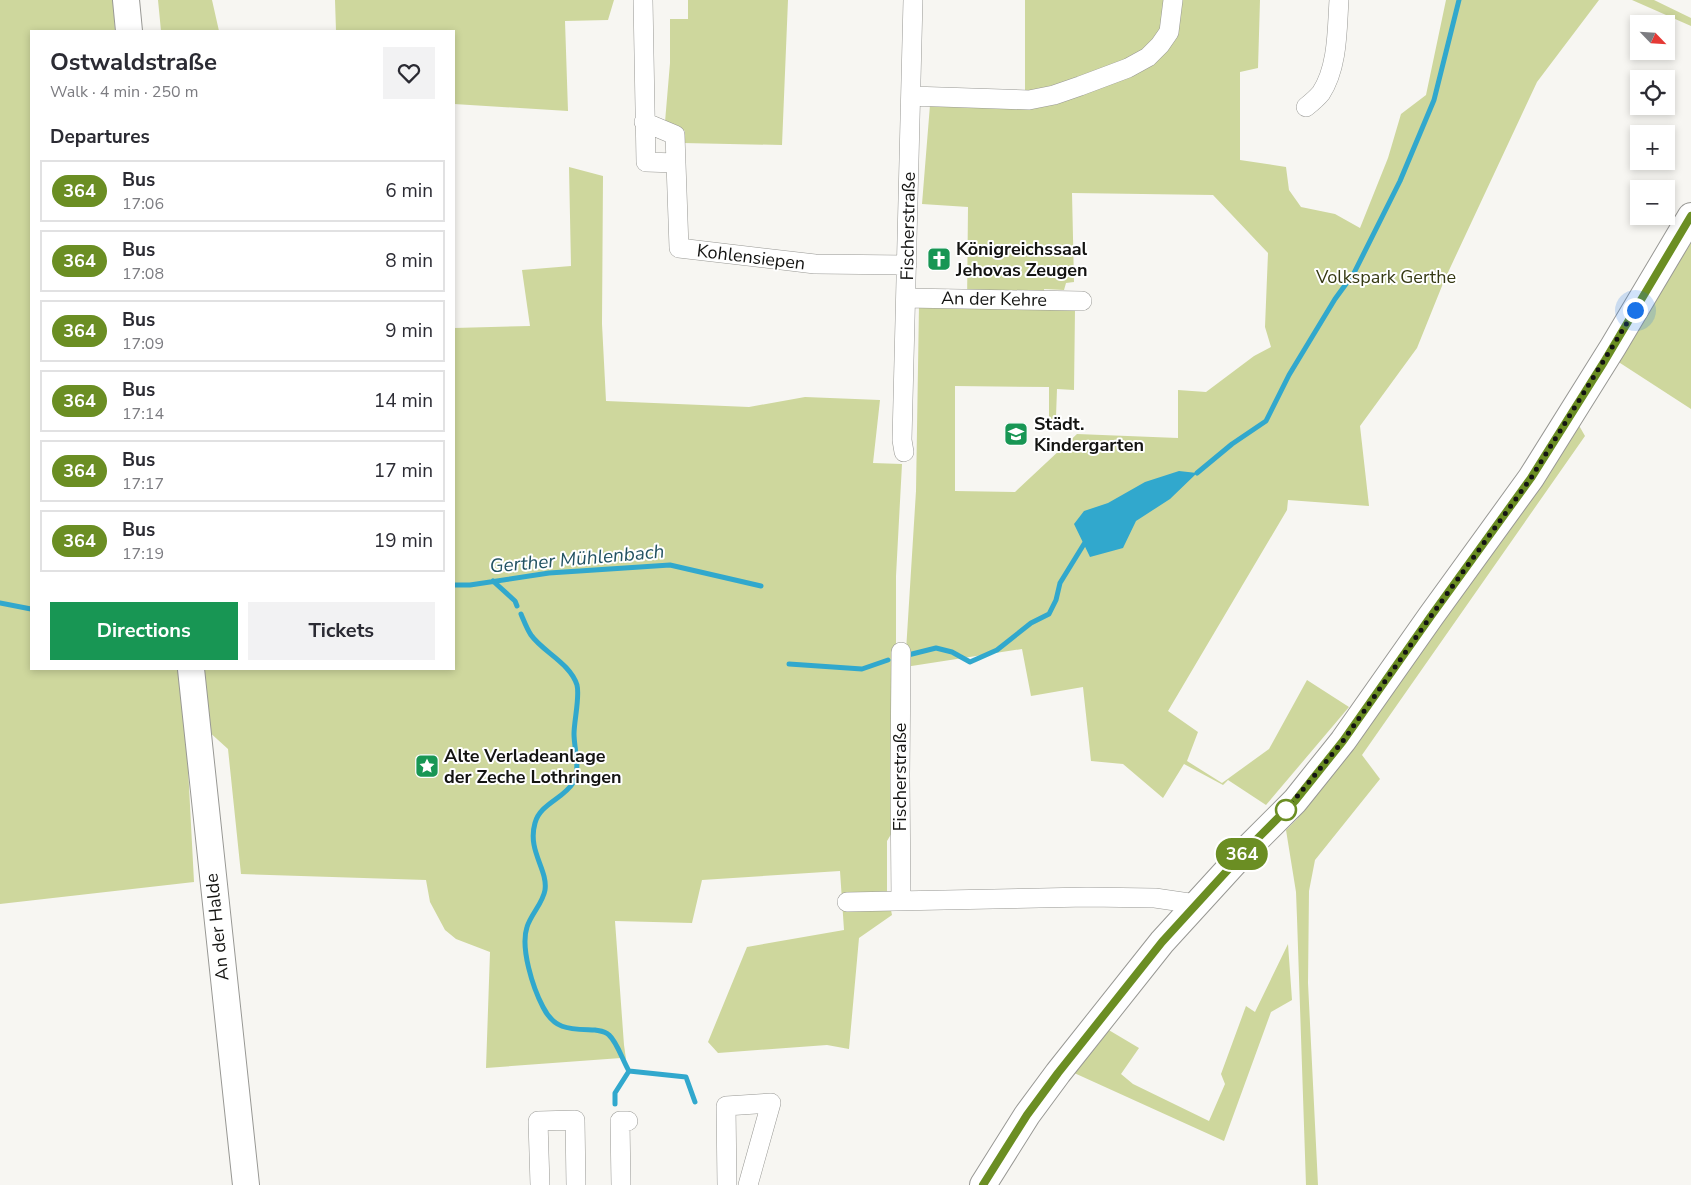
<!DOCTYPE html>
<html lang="en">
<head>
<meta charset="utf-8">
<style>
	:root { --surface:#fff; --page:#f2f2f3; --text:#2b2b33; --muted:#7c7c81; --line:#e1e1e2; --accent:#189654 }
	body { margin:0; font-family:"Nunito Sans",sans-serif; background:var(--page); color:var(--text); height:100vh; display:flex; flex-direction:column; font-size:19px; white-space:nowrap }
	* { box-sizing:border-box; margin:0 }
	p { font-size:16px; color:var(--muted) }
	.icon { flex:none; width:28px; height:28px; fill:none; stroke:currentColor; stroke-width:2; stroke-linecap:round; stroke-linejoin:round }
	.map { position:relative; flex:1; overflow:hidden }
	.side { position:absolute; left:30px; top:30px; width:425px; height:640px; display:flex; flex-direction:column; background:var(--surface); border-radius:0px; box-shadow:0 2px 8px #0003 }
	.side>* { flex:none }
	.badge { padding:0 10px; border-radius:16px; font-size:18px; line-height:32px }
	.needle { width:32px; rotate:115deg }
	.fabs { position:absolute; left:1630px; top:15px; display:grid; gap:10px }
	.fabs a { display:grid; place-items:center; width:45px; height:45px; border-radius:0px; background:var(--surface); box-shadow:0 2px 8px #0003; font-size:25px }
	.you { position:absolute; width:25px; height:25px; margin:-12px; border:4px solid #fff; border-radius:50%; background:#1a73e8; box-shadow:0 0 0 8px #1a73e833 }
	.map>.badge { position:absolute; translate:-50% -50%; box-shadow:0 0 0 2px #fff }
	h2 { padding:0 20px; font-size:19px; line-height:45px }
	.round { display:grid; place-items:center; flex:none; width:52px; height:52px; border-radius:0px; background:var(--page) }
	.head { display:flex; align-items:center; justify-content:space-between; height:85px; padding:0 20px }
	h1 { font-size:24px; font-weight:700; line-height:38px }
	.primary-button { display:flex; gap:10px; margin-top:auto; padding:10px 20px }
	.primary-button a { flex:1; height:58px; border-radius:0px; background:var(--accent); color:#fff; font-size:20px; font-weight:700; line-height:58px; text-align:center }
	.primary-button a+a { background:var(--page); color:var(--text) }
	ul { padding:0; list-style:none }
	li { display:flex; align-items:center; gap:15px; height:62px; margin:0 10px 8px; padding:0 10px; border:2px solid var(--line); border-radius:0px }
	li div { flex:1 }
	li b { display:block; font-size:19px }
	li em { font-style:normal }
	li .badge { min-width:55px; font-weight:700; text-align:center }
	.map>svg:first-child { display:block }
	.green { fill:#ced79d; fill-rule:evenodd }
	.water { fill:#31a8cd }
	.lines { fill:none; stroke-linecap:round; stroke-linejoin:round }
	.stream { stroke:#31a8cd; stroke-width:5 }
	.street-casing { stroke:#989894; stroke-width:20 }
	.secondary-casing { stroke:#989894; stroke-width:28 }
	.street { stroke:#fff; stroke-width:19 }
	.secondary { stroke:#fff; stroke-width:26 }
	.line-casing { stroke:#fff; stroke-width:11 }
	.line { stroke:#6b8e23; stroke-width:8 }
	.walk { stroke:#141412; stroke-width:5; stroke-dasharray:0 9 }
	.stop-dot { fill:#fff; stroke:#6b8e23; stroke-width:2.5 }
	.labels { text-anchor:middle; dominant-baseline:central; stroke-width:4; stroke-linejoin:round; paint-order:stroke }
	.street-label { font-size:18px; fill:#141412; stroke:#fff }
	.poi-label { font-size:18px; font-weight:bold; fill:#141412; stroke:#fff; text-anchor:start }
	.park-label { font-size:18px; fill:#353913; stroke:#fff }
	.water-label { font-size:19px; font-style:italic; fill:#225262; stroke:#fff }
</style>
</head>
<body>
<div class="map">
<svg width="1691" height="1185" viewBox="0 0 1691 1185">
	<rect width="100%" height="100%" fill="#f7f6f2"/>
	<path class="green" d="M0,0h113l2,31h-84v638h423v-341l76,-2 -8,-56 49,-4 -2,-99 34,9 -1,148 4,77 143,6 56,-10 75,3 -7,63 29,1 -6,112v250l-9,15v50l5,24 -33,23 -10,111 -22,-4 -109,8 -10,-11 39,-95 97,-17 -4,-59 -138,9 -10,43 -77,-2 9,124 2,14 -5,-1 -135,10 4,-116 -34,-13 -11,-9 -15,-28 -4,-22 -185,-6 -13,-125 -43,-39 9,172 -194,22z
		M158,0h54l7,31h-58z
		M335,0h279l-6,20 -43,1 3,90 -114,-7v-73h-118z
		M688,0h100l-6,145 -99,-2 2,-12 -20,-9 5,-59v-44h18z
		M1025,0h235l-2,68 -18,4v88l46,7 3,23 12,17 34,7 25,14 28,-70 13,-44 25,-19 20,-95h153l-62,82 -93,199 -27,67 -57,78 9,80 -81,-6 -1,10 -119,201 30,21 -11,29 35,22 47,-34 38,-69 42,27 -83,98 -38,-25 -5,5 -39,-21 -21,34 -40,-34 -32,-3 -8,-74 -52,9 -9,-47 -117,18 11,-176 3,-186 48,2 1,-100 -46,-3 8,-99 95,4zM1072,193l141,2 55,58 -3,74 6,20 -17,9 -48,36 -28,-2v48l-101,-4 -62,58 -60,-1v-105l94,1v34l7,-4 1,-28 17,1 1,-81 -28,-1 -3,-19 20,1 2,-7 8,-1z
		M1632,0h22l37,18v8z
		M1691,233v176l-74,-48z
		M1577,422l8,14 -223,319 18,24 -65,81 -6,31 -1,92 10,202h-12l-9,-267 -1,-26 -10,-62 12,-12 -1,-5z
		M1288,944l4,56 -21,12 -47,129 -152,-69 35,-43 32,19 -18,26 12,10 76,37 16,-37 -4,-10 25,-68 9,6z"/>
	<path class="water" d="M1179,471l18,2 -27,26 -34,22 -13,27 -33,9 -16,-33 10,-13 24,-8 37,-21z"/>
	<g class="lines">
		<path class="stream" d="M1197,473l35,-29 34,-23 23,-46 46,-76 19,-26 46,-92 34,-81 25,-100
			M493,581l22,20 2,5
			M454,585h16l79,-12 121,-8 91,21
			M0,603l31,6
			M521,614c3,7 6,15 10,21 12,17 39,28 46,50 3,12 -3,36 -3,49 0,14 7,37 -1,49 -10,16 -33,21 -38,40 -8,28 13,46 10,67 -2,13 -14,24 -18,37 -7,21 6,61 16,80 12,24 28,22 52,23 5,1 10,1 14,5 8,7 14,26 20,36l57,6 9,25
			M908,655l28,-7 16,4 18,10 27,-12 34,-27 18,-9 7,-14 4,-17 24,-39
			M789,664l73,5 26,-9
			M615,1104v-11l14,-22"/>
		<g class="street-casing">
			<path id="street" d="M643,0l3,162 30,1
				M911,96l118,4 25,-5 26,-9 48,-18 20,-11 12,-12 9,-13 4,-32
				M1306,107c5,-4 11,-9 15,-14 17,-26 16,-63 18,-93
				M644,122l31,13 4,113 136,16 92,1
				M906,298l176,3
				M904,452l-2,-12 11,-440
				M901,652l-1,124 1,125
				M847,902l240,-5 68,1 41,6
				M540,1185l-2,-64 37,-1 1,65
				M621,1185l-1,-64h8
				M727,1185l-1,-79 45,-3 -23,82"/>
		</g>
		<g class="secondary-casing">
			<path id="secondary" d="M126,0l3,31
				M191,669l55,516
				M983,1185l44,-70 31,-42 104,-131 84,-92 49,-49 48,-60 88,-125 100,-138 82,-131 78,-131"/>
		</g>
		<use href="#street" class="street"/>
		<use href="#secondary" class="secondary"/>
	</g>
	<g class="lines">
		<g class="line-casing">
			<path id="line" d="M983,1185l44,-70 31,-42 104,-131 84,-92 49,-49 48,-60 88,-125 100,-138 73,-116 87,-146"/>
		</g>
		<use href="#line" class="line"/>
		<path class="walk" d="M1286,810l57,-69 88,-125 100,-138 104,-168"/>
	</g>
	<defs>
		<g id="church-square" transform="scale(1.25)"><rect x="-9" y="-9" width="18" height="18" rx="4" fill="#189654" stroke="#fff"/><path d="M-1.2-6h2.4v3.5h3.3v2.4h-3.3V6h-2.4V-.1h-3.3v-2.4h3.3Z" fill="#fff"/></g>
		<g id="school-square" transform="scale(1.25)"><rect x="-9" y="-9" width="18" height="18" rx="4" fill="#189654" stroke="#fff"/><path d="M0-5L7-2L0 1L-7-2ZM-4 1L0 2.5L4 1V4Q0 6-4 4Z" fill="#fff"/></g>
		<g id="sight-square" transform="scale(1.25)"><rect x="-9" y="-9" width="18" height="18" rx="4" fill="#189654" stroke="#fff"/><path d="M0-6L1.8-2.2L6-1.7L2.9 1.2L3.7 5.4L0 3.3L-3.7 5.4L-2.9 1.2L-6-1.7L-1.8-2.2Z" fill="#fff"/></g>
	</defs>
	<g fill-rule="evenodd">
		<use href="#church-square" x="939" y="259"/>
		<use href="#school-square" x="1016" y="434"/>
		<use href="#sight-square" x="427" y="766"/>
	</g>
	<circle class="stop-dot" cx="1286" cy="810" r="10"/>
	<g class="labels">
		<g class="street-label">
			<text transform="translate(908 226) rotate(-89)">Fischerstraße</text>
			<text transform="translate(751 257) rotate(7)">Kohlensiepen</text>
			<text transform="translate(994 299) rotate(1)">An der Kehre</text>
			<text transform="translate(900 777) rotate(-90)">Fischerstraße</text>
			<text transform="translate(217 927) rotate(-96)">An der Halde</text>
		</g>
		<g class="poi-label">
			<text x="956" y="249">Königreichssaal<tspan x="956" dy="21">Jehovas Zeugen</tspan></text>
			<text x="1034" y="424">Städt.<tspan x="1034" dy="21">Kindergarten</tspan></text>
			<text x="444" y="756">Alte Verladeanlage<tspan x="444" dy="21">der Zeche Lothringen</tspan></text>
		</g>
		<g class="park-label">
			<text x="1386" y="277">Volkspark Gerthe</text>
		</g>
		<g class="water-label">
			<text transform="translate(577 559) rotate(-5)">Gerther Mühlenbach</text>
		</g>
	</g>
</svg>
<div class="fabs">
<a><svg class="needle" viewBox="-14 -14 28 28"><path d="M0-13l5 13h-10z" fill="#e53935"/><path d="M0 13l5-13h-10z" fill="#7c7c81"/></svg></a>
<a><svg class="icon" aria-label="locate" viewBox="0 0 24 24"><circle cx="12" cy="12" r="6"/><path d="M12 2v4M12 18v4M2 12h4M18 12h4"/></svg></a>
<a>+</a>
<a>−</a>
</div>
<div class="you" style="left:1635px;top:310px"></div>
<b class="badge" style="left:1242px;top:854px;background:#6b8e23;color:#fff">364</b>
<section class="side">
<div class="head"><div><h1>Ostwaldstraße</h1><p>Walk · 4 min · 250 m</p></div><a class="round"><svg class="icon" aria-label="heart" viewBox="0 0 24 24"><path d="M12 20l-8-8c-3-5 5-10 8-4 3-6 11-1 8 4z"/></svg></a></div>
<h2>Departures</h2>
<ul>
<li><span class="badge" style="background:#6b8e23;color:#fff">364</span><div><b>Bus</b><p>17:06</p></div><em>6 min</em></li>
<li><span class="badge" style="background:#6b8e23;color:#fff">364</span><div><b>Bus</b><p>17:08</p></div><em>8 min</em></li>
<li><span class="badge" style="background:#6b8e23;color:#fff">364</span><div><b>Bus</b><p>17:09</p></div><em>9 min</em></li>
<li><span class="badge" style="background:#6b8e23;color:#fff">364</span><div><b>Bus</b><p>17:14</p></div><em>14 min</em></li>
<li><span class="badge" style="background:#6b8e23;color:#fff">364</span><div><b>Bus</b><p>17:17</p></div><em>17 min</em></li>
<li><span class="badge" style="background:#6b8e23;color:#fff">364</span><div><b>Bus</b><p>17:19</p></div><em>19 min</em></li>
</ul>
<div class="primary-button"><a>Directions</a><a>Tickets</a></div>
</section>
</div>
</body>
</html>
